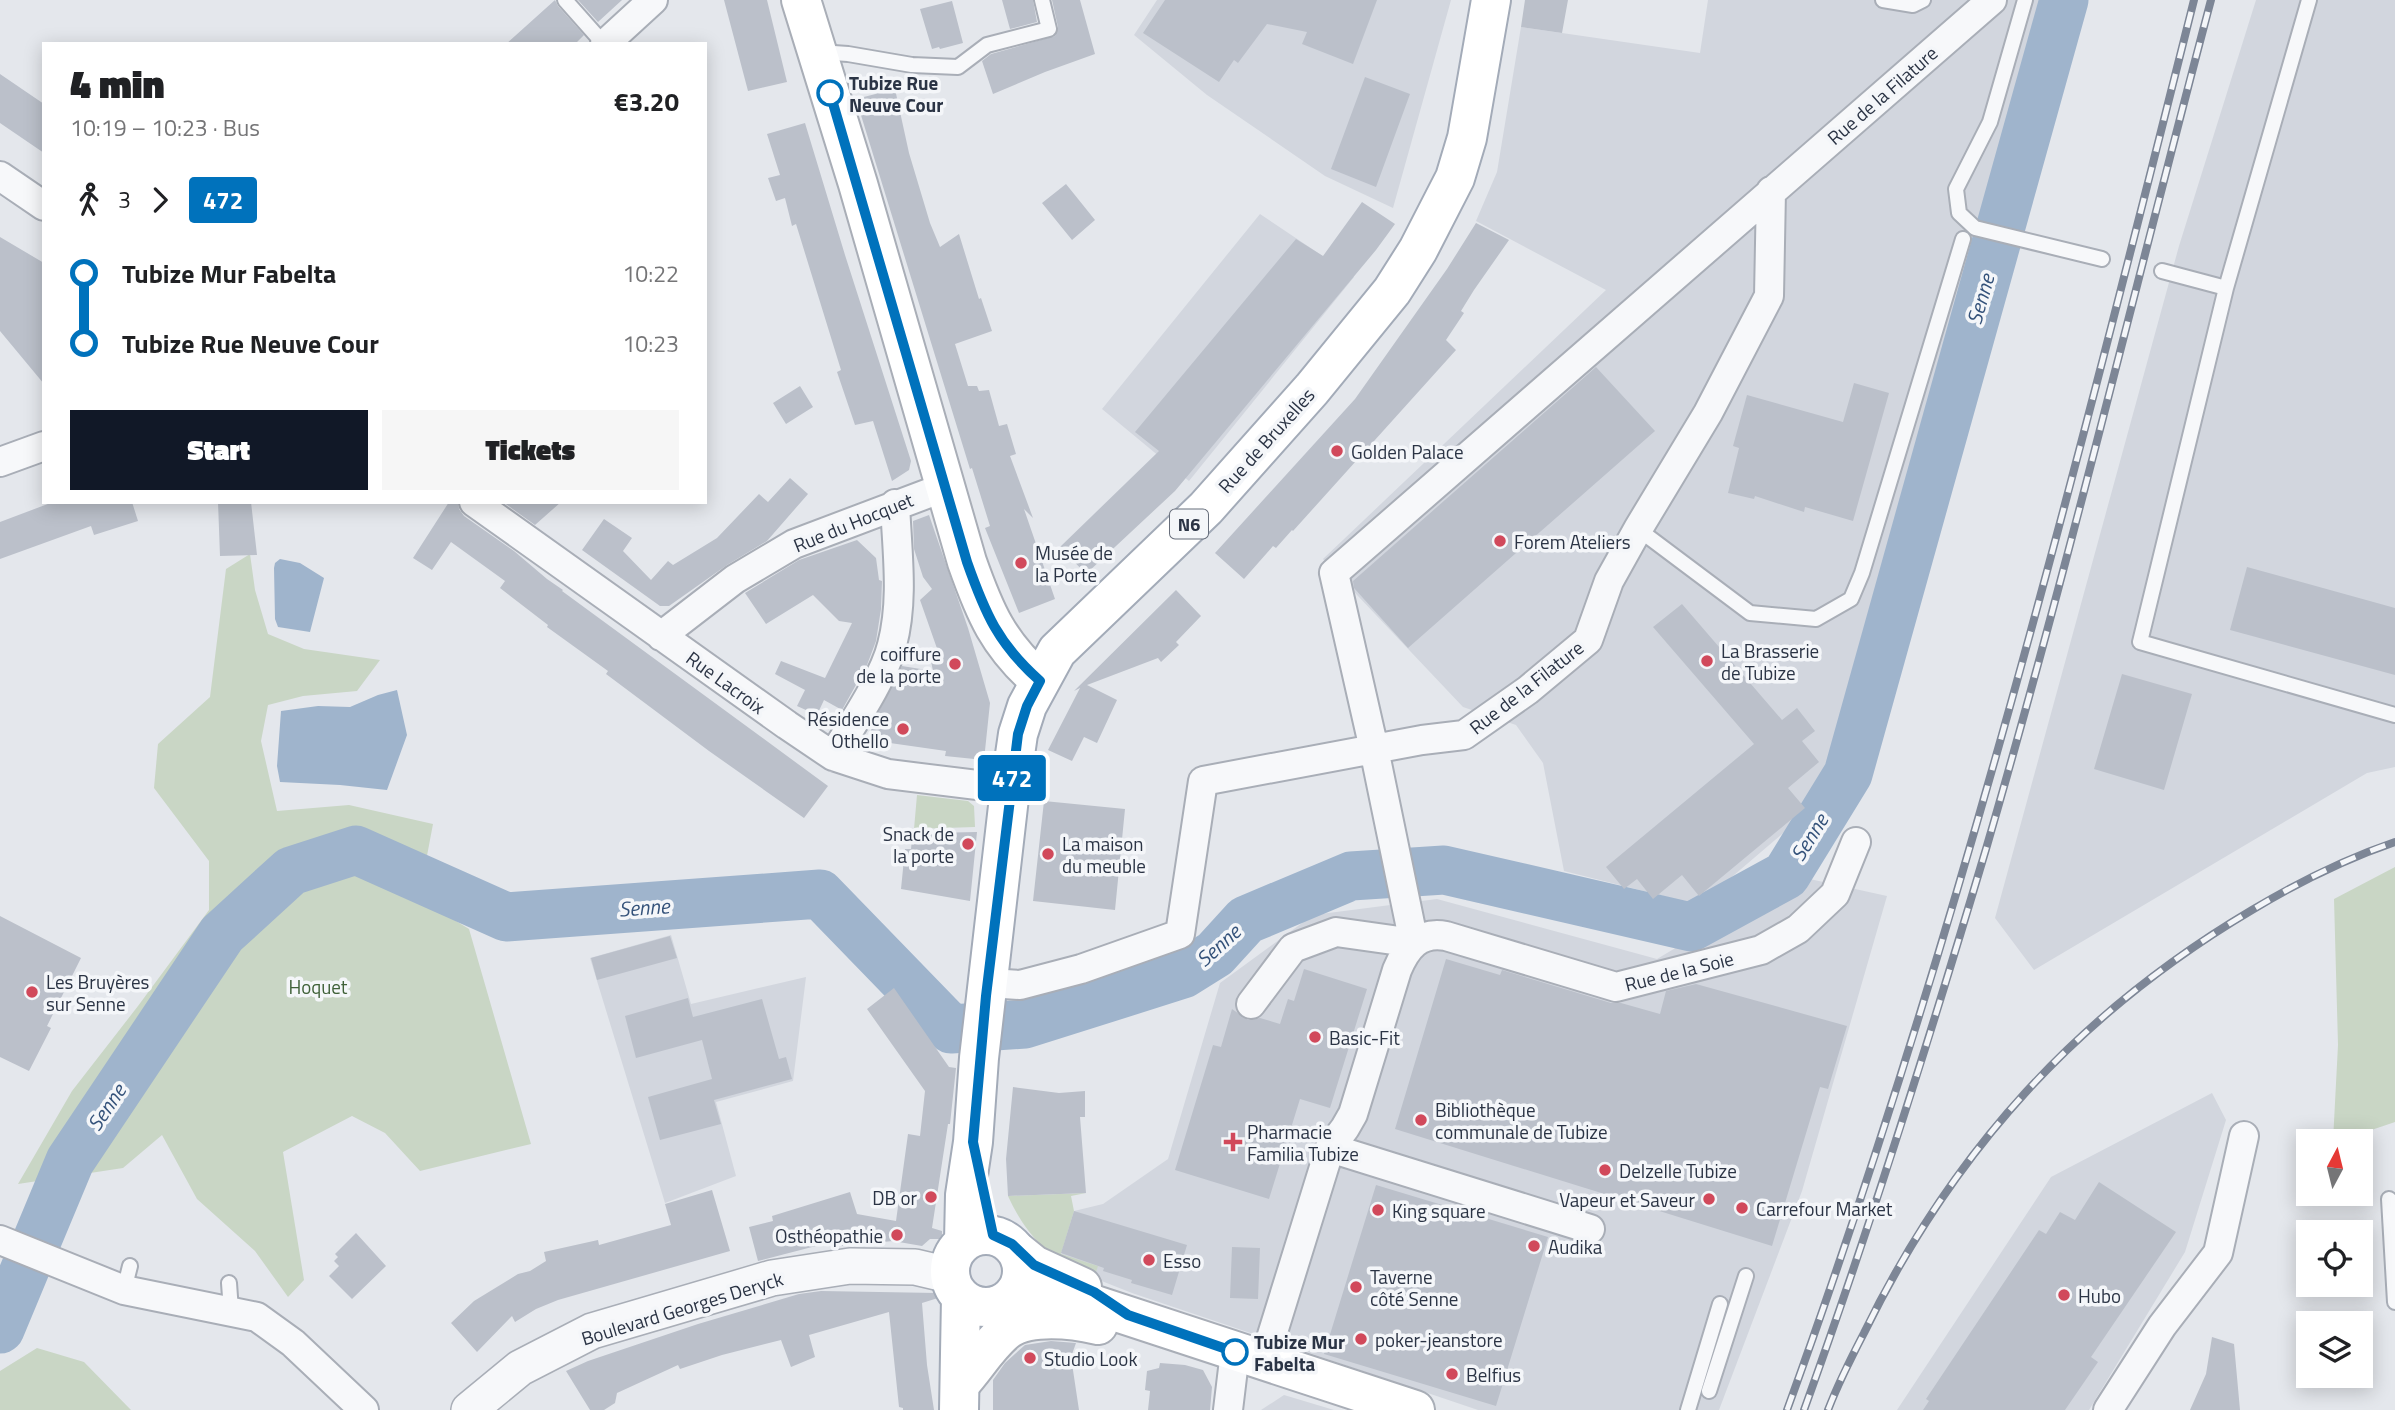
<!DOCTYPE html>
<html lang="en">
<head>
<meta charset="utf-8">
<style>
	:root { --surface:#fff; --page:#f6f6f6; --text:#202124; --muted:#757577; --accent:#111827 }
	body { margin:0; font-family:"Titillium Web",sans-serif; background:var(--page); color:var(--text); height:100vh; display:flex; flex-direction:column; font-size:26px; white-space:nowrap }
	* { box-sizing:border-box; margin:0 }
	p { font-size:23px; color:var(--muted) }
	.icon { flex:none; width:38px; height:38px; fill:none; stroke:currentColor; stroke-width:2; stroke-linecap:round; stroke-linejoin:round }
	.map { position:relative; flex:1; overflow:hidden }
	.details { position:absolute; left:42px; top:42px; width:665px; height:462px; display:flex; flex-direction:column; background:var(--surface); border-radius:0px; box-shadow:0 4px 18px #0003 }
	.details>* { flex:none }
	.badge { padding:0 14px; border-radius:5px; font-size:24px; line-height:46px }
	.needle { width:46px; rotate:7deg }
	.buttons { position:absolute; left:2296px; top:1129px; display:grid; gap:14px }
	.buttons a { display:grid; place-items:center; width:77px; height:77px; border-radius:0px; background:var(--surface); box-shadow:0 4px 18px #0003; font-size:35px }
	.map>.badge { position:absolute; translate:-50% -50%; box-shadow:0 0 0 4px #fff }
	.legs { display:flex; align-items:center; gap:10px; height:77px; padding:0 28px; font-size:23px }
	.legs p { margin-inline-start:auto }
	.overview { display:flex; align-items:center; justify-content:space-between; height:119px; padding:0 28px }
	h1 { font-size:38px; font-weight:800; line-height:52px }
	.action { display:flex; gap:14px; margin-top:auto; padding:14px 28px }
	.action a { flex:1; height:80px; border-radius:0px; background:var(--accent); color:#fff; font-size:28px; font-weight:800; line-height:80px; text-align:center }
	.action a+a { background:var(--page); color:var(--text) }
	ul { padding:0 28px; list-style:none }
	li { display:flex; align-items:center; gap:24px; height:70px; font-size:26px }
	li i { display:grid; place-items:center; width:10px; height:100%; margin:0 9px; background:currentColor }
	li i::after { content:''; width:18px; height:18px; margin:-9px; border:5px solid; border-radius:50%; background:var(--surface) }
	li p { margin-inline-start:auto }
	li:first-child i { background:linear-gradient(#0000 50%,currentColor 0) }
	li:last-child i { background:linear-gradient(currentColor 50%,#0000 0) }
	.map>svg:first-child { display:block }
	.built { fill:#d2d6de }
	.green { fill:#c9d6c5 }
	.water { fill:#9fb4cc }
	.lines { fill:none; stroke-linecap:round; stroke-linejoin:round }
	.river { stroke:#9fb4cc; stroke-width:49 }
	.building { fill:#bbc0ca }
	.service-casing { stroke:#a9aeb7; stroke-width:18 }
	.minor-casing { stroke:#a9aeb7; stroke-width:32 }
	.tertiary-casing { stroke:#a9aeb7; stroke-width:38 }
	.secondary-casing { stroke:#a9aeb7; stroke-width:42 }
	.primary-casing { stroke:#a3abb8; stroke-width:42 }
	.service { stroke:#f7f8fa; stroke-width:14 }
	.minor { stroke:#f7f8fa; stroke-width:28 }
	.tertiary { stroke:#f7f8fa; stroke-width:35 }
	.secondary { stroke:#fff; stroke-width:38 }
	.primary { stroke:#fff; stroke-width:38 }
	.rail-casing { stroke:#7d8696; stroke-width:8 }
	.rail { stroke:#f4f6f9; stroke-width:5; stroke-dasharray:16; stroke-linecap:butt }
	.line-1-casing { stroke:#fff; stroke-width:16 }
	.line-1 { stroke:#0072bc; stroke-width:10 }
	.stop-1-dot { fill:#fff; stroke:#0072bc; stroke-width:3.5 }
	.poi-dot { fill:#d1495b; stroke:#f4f6f9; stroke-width:2.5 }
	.labels { text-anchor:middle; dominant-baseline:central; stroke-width:7; stroke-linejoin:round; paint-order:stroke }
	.shield { fill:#f4f6f9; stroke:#676e7b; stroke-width:2 }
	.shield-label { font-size:18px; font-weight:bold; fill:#2b3445 }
	.stop-label { font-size:19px; font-weight:bold; fill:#2b3445; stroke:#f4f6f9; text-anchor:start }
	.street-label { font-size:19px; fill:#2b3445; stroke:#f4f6f9 }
	.poi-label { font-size:19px; fill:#2b3445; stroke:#f4f6f9; text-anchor:start }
	.park-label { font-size:19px; fill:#3f6138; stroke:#f4f6f9 }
	.water-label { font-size:21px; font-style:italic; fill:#34527a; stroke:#f4f6f9 }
</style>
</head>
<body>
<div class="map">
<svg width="2395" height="1410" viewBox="0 0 2395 1410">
	<rect width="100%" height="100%" fill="#e4e7ec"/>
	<path class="built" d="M1157,0h294l-58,208 -68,-32 -118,-81 -73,-60z
		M1708,0h335l-226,804 -118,101 -135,-34 -21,-108 -27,-38 -53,-18 -140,-148 283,-269 -130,-69 21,-49 24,-145 179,26z
		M2256,0h139v767l-28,6 -333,197 -39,-52 184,-672z
		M1260,214l94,63 -165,204 -87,-72z
		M1796,876l91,20 -85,295 -83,219h-241l-346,-117 -38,-15 3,-12 -36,-11 13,-44 29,-7 65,-45 52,-176 93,-68 124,-16 220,60z
		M671,935l20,69 115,-27 -13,104 -77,21 20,74 -71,27 -75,-245z
		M2212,1093l14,27 -41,132 -96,158h-192l154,-233z
		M1284,1395l50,15h-73z"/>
	<path class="green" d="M250,554l5,36 13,44 36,15 76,11 -23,31 -54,5 -35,9 -7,36 16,70 72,-6 84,19 -14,74 50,31 62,215 -111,27 -35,-38 -33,-17 -69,36 21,128 -16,17 -33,-46 -58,-52 -35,-64 -39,33 -105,16 54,-93 66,-85 71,-96v-49l-55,-73 4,-44 52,-47 16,-128z
		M917,795l51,6 6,5 1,21 -61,2z
		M2395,867v255l-56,19h-6l5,-96 -4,-146z
		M1086,1193l-15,3 3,15 -13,43 37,12 -4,12c-44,-23 -64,-35 -86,-82z
		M37,1348l47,14 47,48h-131v-39z"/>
	<path class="water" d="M280,559l20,4 24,15 -14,54 -32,-5 -3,-8 -1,-51 1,-5z
		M397,690l10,45 -20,55 -47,-5 -60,-3 -3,-16 4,-55 37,-5 32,1 28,-12z"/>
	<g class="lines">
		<path class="river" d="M0,1329l70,-168 152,-227 69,-63 65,-21 150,67 314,-23 131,135 74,-5 158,-50 32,-20 31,-34 105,-44 93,-6 247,57 95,-52 62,-101 216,-774"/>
	</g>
	<path class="building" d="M555,0l3,6 26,29 -9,9h-69z
		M578,0h44l-24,22z
		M724,0h43l20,82 -39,9z
		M1002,0h31l4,22 -27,7z
		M1052,0h28l15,54 -50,18 -52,22 -11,-33 9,-7 64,-18 3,-9z
		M1165,0h212l-24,64 -51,-20 5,-12 -40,-8 -29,39 -4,-3 -15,22 -76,-49z
		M1525,0h43l-6,33 -41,-6z
		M952,1l11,42 -23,6 -1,-2 -7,2 -12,-40z
		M0,74l44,30v49l-44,-30z
		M1365,77l45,17 -34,93 -45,-18z
		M895,89l14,64 21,70 10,24 19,-13 20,65 2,-1 11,33 -37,13 13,42h9l2,5 10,-1 10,36 8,-2 9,30 -6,2 23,62 -9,-9 31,90 -36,14 -34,-85 5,-2 -18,-58 -2,1 -114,-370z
		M805,123l40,132 66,206 -2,9 -17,11 -19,-60 -18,4 -18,-53 4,-2 -45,-146 -4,2 -7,-28 -9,3 -8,-23 12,-3 -13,-41z
		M1066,184l29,36 -23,20 -30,-37z
		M1362,202l33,22 -19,26 -201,241 -89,83 -26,-27 99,-96 -24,-19 161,-193 27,17z
		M1476,223l33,17 -35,50 -13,21 3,2 -18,27 10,10 -163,181 -1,-1 -16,18 -3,-2 -29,33 -29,-26 140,-154 92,-130z
		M0,237l44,26v121l-44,-53z
		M1596,367l59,64 -247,217 -54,-60 -1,-7z
		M1854,383l35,10 -36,128 -48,-14 -1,5 -49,-16 -1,3 -26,-6 11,-45 -6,-2 14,-51 96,27z
		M800,386l13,21 -27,17 -13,-21z
		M790,478l18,16 -41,47 -40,24 -58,41h-9l-78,-56 22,-31 28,19 -9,13 28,29 17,-19 5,4 44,-27 42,-44 9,8z
		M53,502h79l6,19 -44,14 -3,-9 -91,33v-37z
		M218,502h33l6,53 -37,1z
		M449,502h9l1,7 5,7 50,35 33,28 16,11 -1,1 266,195 -24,32 -95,-67 -103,-77 2,-3 -61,-44 1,-2 -48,-37 5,-7 -54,-39 -19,28 -19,-12z
		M503,502h58l-26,23z
		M929,515l39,113 22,75 -6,57 -39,-4 1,-5 -77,-11 3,-15 30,-59 31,5 -3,-15 10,1 -20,-57 12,-11 -9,-12 -9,-28 -1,-28z
		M857,540l19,18 3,22 3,1 -1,28 -5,32 -9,24 -25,45 -18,-10 -7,15 -20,-9 8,-16 -30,-16 6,-13 44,17 27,-55 -13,-2 -26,-26 -47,29 -21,-31 54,-33z
		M2247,567l148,41v67l-165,-45z
		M1176,590l25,26 -25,26 3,3 -18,17 -3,-4 -71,27 30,15 -20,43 -13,-6 -12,24 -24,-11 32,-62 -6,3z
		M1682,604l100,116 15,-12 18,23 -13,10 17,21 -31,26 17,20 -106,88 -17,-21 -29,24 -16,-20 -13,10 -18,-22 148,-123 -101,-117z
		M2122,674l70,20 -28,96 -70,-21z
		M1044,801l81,8 -10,101 -82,-9z
		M977,832l-7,69 -69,-12 4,-40h6l1,-10 17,-1v-5z
		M0,916l81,42 -34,68 4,2 -22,43 -29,-14z
		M670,936l7,22 -80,22 -6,-22z
		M1446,959l54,16 2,-5 109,33h10l39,11 6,-23 30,-7 151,42 -19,63 -8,-2 -48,159 -377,-117z
		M1304,969l63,20 -37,119 -30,-9 -31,100 -94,-29 38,-125 8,2 11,-38 16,11 12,-2 20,6 8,-25 6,2z
		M894,988l55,79 7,1 -6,56h-2l-16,104 10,3v8h-12l-8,7 -29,-5 -51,5 -3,-6 -81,21 -9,-34 24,-6 -1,-5 78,-24 7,22 39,7 12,-87 12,2 5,-45 -58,-82z
		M688,998l5,19 69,-18 17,60 7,-2 6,22 -78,21 7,24 -61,16 -12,-43 64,-18 -10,-39 -66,18 -11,-42z
		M1013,1087l46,6 26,-2v26h-5l6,76 -78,3 -2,-37z
		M2099,1182l77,50 -85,125 7,5 -33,48h-142l6,-9 -3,-2 113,-169 7,4 14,-22 15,8z
		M1376,1185l172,52 -52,169 -172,-52z
		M712,1190l18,61 -172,49 -22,9 -21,13 -3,-6 -35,36 -26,-29 23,-22 44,-27 12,-3 16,-10 -2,-9 54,-12 1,5 72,-20 -6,-21z
		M1074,1211l113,34 -15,50 -41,-12 1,-3 -29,-9 1,-3 -43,-15z
		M356,1233l30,33 -34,33 -23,-23 10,-10 -5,-5 4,-4 -3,-3z
		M1232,1247l28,1 -2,51 -28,-1z
		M821,1291l116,2 1,5 -16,5 5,62 7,45h-31v-2l-4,-1 -10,-95 -80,23 6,22 -24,10 -10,-27 -59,15 -42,14 -2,-4 -61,28 -2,10 -11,7h-14l-24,-39 22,-10 110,-37 101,-30z
		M2212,1337l22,7 6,66h-50l16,-36z
		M1051,1341l25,2 -5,14 8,53h-86v-30l12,-17 20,-18z
		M1160,1363l25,2 18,5 9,17 -2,23h-62l2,-19 -5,-1 2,-19 12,-3z"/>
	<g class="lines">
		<g class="service-casing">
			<path id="service" d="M565,0l39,44
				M1883,0l30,5 10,-5
				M2025,0l-35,122 -34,67 3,24 16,15 127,31
				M2309,0l-83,288 -86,354 255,73
				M819,52l29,2 64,11 46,2 29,-22 62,-16 -7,-29
				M2162,271l64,17
				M1638,529l112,84 66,6 35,-20 11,-26 101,-334
				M2389,1199l6,103
				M229,1283l2,28
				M124,1290l6,-24
				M1709,1391l37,-115
				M1688,1410l32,-106"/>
		</g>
		<g class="minor-casing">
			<path id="minor" d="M605,44l48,-44
				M0,176l44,30
				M0,462l44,-16
				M474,502l313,223 46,31 55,18 122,15
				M661,636l74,-57 59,-35 151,-57
				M833,756c18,-30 51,-78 59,-111 12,-45 5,-94 3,-141
				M988,983l32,2 61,-16 99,-35 23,-153 219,-41 42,-5 64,-45 60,-50 21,-59 29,-52 70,-116 61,-117 2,-105
				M1251,1004l42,-56 43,-16 78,11 -40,-194 -40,-176 658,-573
				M1330,1148l260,81
				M0,1240l124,50 133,27 36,26 71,67
				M1264,1361l66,-213 15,-20 8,-14 44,-144c9,-22 22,-39 49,-34l170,51 145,-37 37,-21 37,-35 21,-52
				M1228,1410l7,-58
				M2108,1410l54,-84 56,-73 26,-117"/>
		</g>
		<g class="tertiary-casing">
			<path id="tertiary" d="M469,1410l51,-42 72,-37 180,-53 78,-12 65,1 34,8"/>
		</g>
		<g class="secondary-casing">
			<path id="secondary" d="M801,0l57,184 109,378c18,51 31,82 73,119
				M1018,1252l16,13 48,22
				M1017,1290l37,4 35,9 326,107
				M960,1384c16,-17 28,-39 47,-54 22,-16 66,-11 91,-5"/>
		</g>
		<g class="primary-casing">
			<path id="primary" d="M950 1271a36 36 0 1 1 72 0a36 36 0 1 1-72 0Z
				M964,1241l1,-46 8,-53 6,-84 31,-269 8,-55 9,-28 30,-55 149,-143 106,-119 80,-98 26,-41 37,-72 12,-40 24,-138
				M959,1410l2,-113"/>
		</g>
		<use href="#service" class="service"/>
		<use href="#minor" class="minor"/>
		<use href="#tertiary" class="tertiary"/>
		<use href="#secondary" class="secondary"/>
		<use href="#primary" class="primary"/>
		<g class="rail-casing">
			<path id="rail" d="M1787,1410c168,-460 288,-936 407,-1410
				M1804,1410c67,-185 126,-373 182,-561 82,-281 150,-566 225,-849
				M1828,1410c10,-26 23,-52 36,-77 88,-181 214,-320 388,-423 45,-27 93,-51 143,-68"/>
		</g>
		<use href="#rail" class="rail"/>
	</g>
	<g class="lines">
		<g class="line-1-casing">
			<path id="line-1" d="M830,93l137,469c18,51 31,82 73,119l-13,25 -9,28 -32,262 -13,146 20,93 19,9 22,21 60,27 34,23 107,37"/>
		</g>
		<use href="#line-1" class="line-1"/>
	</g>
	<g class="stop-1-dot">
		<circle cx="830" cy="93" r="12"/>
		<circle cx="1235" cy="1352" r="12"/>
	</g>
	<g class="poi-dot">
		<circle cx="1337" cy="451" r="7"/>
		<circle cx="1500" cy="541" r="7"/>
		<circle cx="1021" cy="563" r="7"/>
		<circle cx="1707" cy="661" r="7"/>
		<circle cx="955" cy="664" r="7"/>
		<circle cx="903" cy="729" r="7"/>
		<circle cx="968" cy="844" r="7"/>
		<circle cx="1048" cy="854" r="7"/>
		<circle cx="32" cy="992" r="7"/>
		<circle cx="1315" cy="1037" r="7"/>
		<circle cx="1421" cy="1120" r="7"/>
		<path d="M1229.5 1131.5h7v7h7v7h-7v7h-7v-7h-7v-7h7z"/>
		<circle cx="1605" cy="1170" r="7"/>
		<circle cx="931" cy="1197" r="7"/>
		<circle cx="1709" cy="1199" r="7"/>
		<circle cx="1742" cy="1208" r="7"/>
		<circle cx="1378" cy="1210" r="7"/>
		<circle cx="897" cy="1235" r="7"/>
		<circle cx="1534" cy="1246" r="7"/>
		<circle cx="1149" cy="1260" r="7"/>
		<circle cx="1356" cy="1287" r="7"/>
		<circle cx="2064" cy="1295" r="7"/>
		<circle cx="1361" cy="1339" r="7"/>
		<circle cx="1030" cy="1358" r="7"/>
		<circle cx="1452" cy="1374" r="7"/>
	</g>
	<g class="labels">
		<rect class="shield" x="1170" y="509.5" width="38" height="29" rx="5"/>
		<g class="shield-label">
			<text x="1189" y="524">N6</text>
		</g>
		<g class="stop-label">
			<text x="849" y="82">Tubize Rue<tspan x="849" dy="22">Neuve Cour</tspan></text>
			<text x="1254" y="1341">Tubize Mur<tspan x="1254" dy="22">Fabelta</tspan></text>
		</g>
		<g class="street-label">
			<text transform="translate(1882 95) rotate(-41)">Rue de la Filature</text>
			<text transform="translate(1266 440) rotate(-48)">Rue de Bruxelles</text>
			<text transform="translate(853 522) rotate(-22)">Rue du Hocquet</text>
			<text transform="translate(726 682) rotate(36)">Rue Lacroix</text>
			<text transform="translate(1526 687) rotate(-38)">Rue de la Filature</text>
			<text transform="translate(1679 971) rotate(-14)">Rue de la Soie</text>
			<text transform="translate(682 1308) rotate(-17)">Boulevard Georges Deryck</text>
		</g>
		<g class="poi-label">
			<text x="1351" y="451">Golden Palace</text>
			<text x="1514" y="541">Forem Ateliers</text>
			<text x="1035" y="552">Musée de<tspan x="1035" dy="22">la Porte</tspan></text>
			<text x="1721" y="650">La Brasserie<tspan x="1721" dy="22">de Tubize</tspan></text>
			<text x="941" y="653" text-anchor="end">coiffure<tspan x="941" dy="22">de la porte</tspan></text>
			<text x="889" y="718" text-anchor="end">Résidence<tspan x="889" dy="22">Othello</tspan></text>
			<text x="954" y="833" text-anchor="end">Snack de<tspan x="954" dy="22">la porte</tspan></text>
			<text x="1062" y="843">La maison<tspan x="1062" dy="22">du meuble</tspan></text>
			<text x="46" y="981">Les Bruyères<tspan x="46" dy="22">sur Senne</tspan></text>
			<text x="1329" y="1037">Basic-Fit</text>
			<text x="1435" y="1109">Bibliothèque<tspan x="1435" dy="22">communale de Tubize</tspan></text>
			<text x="1247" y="1131">Pharmacie<tspan x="1247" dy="22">Familia Tubize</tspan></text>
			<text x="1619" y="1170">Delzelle Tubize</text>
			<text x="917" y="1197" text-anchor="end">DB or</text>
			<text x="1695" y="1199" text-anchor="end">Vapeur et Saveur</text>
			<text x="1756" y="1208">Carrefour Market</text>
			<text x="1392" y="1210">King square</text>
			<text x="883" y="1235" text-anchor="end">Osthéopathie</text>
			<text x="1548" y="1246">Audika</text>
			<text x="1163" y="1260">Esso</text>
			<text x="1370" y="1276">Taverne<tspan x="1370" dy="22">côté Senne</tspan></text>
			<text x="2078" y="1295">Hubo</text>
			<text x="1375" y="1339">poker-jeanstore</text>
			<text x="1044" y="1358">Studio Look</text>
			<text x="1466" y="1374">Belfius</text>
		</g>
		<g class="park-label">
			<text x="318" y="986">Hoquet</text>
		</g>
		<g class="water-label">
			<text transform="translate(1980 299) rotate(-74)">Senne</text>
			<text transform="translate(1809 837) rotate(-58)">Senne</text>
			<text transform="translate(644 907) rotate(-4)">Senne</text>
			<text transform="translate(1218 945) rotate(-42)">Senne</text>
			<text transform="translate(106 1107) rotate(-56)">Senne</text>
		</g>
	</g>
</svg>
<div class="buttons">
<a><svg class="needle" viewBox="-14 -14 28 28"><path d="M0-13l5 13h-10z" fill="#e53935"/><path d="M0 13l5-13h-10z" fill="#757577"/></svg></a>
<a><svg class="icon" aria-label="locate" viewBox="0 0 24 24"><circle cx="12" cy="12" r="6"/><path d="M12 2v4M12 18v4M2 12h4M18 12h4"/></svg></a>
<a><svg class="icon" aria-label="layers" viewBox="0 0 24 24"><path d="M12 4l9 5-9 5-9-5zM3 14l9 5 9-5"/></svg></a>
</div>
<b class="badge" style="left:1012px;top:778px;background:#0072bc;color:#fff">472</b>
<section class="details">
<div class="overview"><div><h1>4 min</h1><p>10:19 – 10:23 · Bus</p></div><b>€3.20</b></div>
<div class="legs"><svg class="icon" aria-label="walk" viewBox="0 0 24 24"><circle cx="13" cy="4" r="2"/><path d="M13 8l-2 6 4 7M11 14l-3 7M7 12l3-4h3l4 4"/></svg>3<svg class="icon" aria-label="forward" viewBox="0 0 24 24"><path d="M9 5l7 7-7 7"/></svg><b class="badge" style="background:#0072bc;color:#fff">472</b></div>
<ul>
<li><i style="color:#0072bc"></i><b>Tubize Mur Fabelta</b><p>10:22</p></li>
<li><i style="color:#0072bc"></i><b>Tubize Rue Neuve Cour</b><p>10:23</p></li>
</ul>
<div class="action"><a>Start</a><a>Tickets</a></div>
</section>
</div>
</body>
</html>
